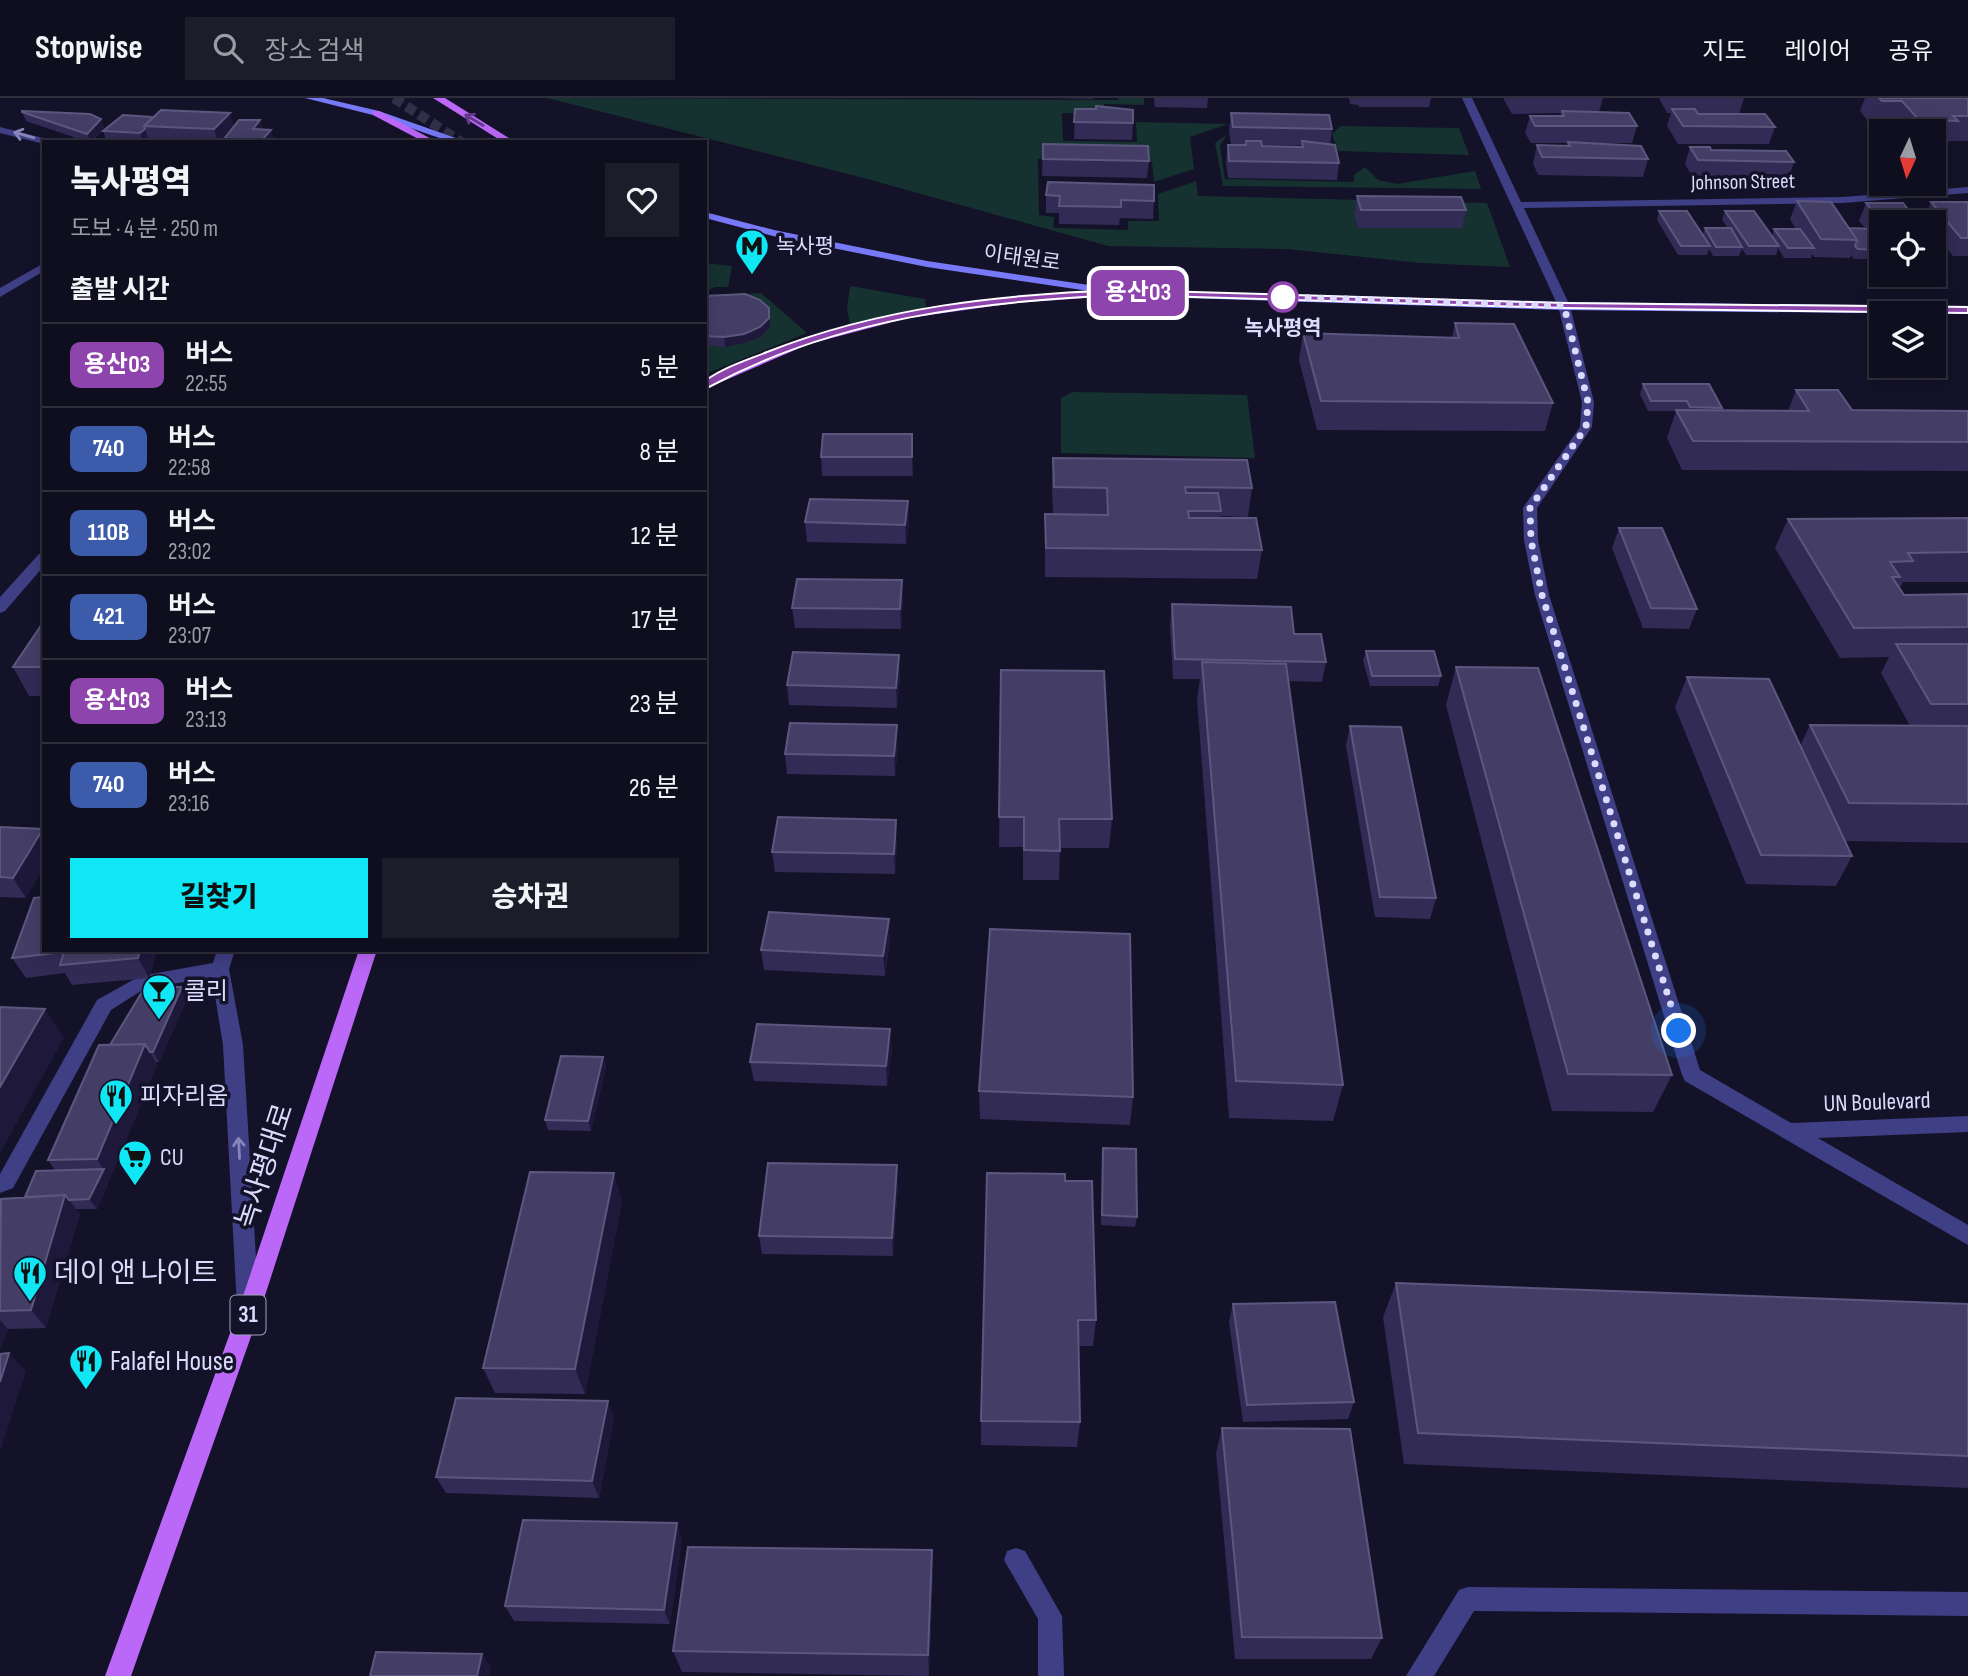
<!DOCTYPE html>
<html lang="ko">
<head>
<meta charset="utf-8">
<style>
	:root { --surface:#0f0e1e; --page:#1d1c2b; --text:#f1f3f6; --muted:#9b9ca4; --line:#2f2e3c; --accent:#10e7f4 }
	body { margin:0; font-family:"Sofia Sans Condensed","Noto Sans KR",sans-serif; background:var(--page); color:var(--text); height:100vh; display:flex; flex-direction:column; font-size:26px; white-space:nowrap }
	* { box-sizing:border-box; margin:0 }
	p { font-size:23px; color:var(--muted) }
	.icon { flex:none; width:38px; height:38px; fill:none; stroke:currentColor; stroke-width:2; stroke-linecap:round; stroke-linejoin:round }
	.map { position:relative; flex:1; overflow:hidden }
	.details { position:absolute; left:42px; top:42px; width:665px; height:812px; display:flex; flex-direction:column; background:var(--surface); border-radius:0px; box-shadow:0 4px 18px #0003,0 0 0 2px var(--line) }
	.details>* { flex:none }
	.badge { padding:0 14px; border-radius:10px; font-size:24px; line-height:46px }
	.needle { width:46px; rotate:184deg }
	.tools { position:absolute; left:1869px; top:21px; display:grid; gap:14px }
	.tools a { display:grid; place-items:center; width:77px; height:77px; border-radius:0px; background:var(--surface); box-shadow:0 4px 18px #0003,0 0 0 2px var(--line); font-size:35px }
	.you { position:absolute; width:35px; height:35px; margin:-18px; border:5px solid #fff; border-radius:50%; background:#1a73e8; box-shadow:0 0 0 10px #1a73e833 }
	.map>.badge { position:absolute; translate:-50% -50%; box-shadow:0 0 0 4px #fff }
	h2 { padding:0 28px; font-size:26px; line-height:63px }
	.round { display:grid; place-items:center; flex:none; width:74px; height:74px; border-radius:0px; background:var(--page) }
	.summary { display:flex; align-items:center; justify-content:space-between; height:119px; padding:0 28px }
	h1 { font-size:33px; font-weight:800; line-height:52px }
	.button { display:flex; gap:14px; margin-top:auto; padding:14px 28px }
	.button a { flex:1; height:80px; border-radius:0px; background:var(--accent); color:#111; font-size:28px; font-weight:800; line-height:80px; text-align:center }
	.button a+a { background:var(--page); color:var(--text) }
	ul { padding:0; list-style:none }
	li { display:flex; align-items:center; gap:21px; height:84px; padding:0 28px; border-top:2px solid var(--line) }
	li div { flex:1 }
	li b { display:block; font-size:26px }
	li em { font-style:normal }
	li .badge { min-width:77px; font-weight:700; text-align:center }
	header { display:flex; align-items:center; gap:42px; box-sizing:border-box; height:98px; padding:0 35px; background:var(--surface); border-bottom:2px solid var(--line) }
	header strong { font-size:33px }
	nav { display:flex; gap:38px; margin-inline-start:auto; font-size:24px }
	.search { width:490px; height:63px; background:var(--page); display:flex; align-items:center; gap:18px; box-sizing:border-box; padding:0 24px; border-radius:0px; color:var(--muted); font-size:26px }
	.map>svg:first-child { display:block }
	.green { fill:#153230 }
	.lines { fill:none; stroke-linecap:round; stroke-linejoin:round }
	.primary-tunnel { stroke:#323048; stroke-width:10; stroke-dasharray:10 5; stroke-linecap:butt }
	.service { fill:#3f3f85; fill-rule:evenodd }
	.minor { fill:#3f3f85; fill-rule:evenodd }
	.secondary { fill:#7779f8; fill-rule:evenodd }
	.primary { fill:#bb67f8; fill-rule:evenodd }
	.wall { fill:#322b55; fill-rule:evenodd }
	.shaded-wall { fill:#1e193b }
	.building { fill:#443e67; stroke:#5c577e; stroke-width:2 }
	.oneway { stroke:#5f3886 }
	.oneway2 { stroke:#8685bb }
	.line { fill:#8e44ad; stroke:#fff; stroke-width:2 }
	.walk { stroke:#dddbfd; stroke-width:7; stroke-dasharray:0 12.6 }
	.stop-dot { fill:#fff; stroke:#8e44ad; stroke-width:3.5 }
	.labels { text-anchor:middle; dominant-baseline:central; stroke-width:7; stroke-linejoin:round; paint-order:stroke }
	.far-street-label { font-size:21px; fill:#dddbfd; stroke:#141228 }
	.far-poi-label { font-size:21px; fill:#dddbfd; stroke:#141228; text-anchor:start }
	.far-stop-label { font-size:21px; font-weight:bold; fill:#dddbfd; stroke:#141228 }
	.shield { fill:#141228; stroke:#a19fbd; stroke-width:2 }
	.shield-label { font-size:23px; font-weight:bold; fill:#dddbfd }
	.poi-label { font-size:24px; fill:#dddbfd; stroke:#141228; text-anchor:start }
	.street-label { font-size:24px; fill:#dddbfd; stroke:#141228 }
	.near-street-label { font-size:28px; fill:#dddbfd; stroke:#141228 }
	.near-poi-label { font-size:28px; fill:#dddbfd; stroke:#141228; text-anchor:start }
</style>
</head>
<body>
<header>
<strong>Stopwise</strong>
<div class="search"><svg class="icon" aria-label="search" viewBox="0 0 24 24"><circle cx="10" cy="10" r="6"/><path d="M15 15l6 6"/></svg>장소 검색</div>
<nav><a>지도</a><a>레이어</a><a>공유</a></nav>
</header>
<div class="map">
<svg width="1968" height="1578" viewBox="0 0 1968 1578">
	<rect width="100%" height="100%" fill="#141228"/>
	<path class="green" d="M547,0l571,2v-2h26v7l-40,-1 1,10 -43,-1 1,28 74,1 -1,-20 92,2 -38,13 4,32 -40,13 -2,-20 -114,-3 1,56 15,2 -1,11 75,2v-9h31l-1,-27 38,-13 2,15 289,7 23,64 -89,-4 -134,-14 -179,-3 -244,-68z
		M1341,28l118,2 10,27 -131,-4 -6,-17z
		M1226,37l-6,11 5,33 129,3v-7l11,-8 13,13 19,4 78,-13 6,18 -258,-3 -8,-43z
		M705,165l27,3 -4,21h-13l-10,5z
		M850,188l75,13 1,9 -75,19 -4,-18z
		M761,195l46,40 -102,41v-76z
		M1073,294l174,3 8,63 -194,-5v-55z"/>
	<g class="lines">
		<path class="primary-tunnel" d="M394,0l67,44"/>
		<path class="service" d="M1462,0h10l49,104 322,-5 125,-10v6l-125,10 -319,5 46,98 24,96 -2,25 -55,81 1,32 11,55 151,475 91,53 177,-7v16l-150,6 150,87v20l-283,-164 -3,-6 -147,-480 -11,-55 -1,-32 57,-81 2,-25 -24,-96z
			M44,455v13l-39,45 -5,2v-16l39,-43z
			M1016,1450l9,3 37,65 2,60h-26v-57l-34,-59 3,-9z
			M1468,1489l500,5v24l-494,-5 -40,65h-28l53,-86z"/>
		<path class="minor" d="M0,29l51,13 1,2h-8v2l-44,-11z
			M44,165v8l-44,26v-9z
			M217,852h18l-6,19 14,76 16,262 -3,7 -8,3 -8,-3 -3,-7 -14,-262 -11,-68 -68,12 -33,21 -98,178 -13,5v-19l97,-174 43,-24 73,-13z"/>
		<path class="secondary" d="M305,0h18l56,13 88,31h-16l-78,-27z
			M705,114l69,18 153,31 196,29 441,12 404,4v8l-404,-4 -441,-14 -196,-29 -154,-31 -68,-18z"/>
		<path class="primary" d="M433,0h12l70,44h-12z
			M373,13h6l58,31h-13l-51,-27z
			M1123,192l6,3 -2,2 -112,8 -107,15 -99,26 -104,45v-9c138,-66 267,-83 418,-90z
			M359,852h18l-118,364 -128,362h-26l132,-362z"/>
	</g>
	<path class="wall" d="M1051,0h42v1z
		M1154,0h54l-1,10 -52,-1z
		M1349,0h82l-2,9h-70l-1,-2 -8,-1z
		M1504,0h99l-4,14 38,14 -5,17h-41l57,16 -5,18 -105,-2 -5,-12 4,-18 30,1v-3h-36l-6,-10 5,-17h30l1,-3 -49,1 -8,-14z
		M1659,0h85l-5,16 36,13 -6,17h-91l-11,-18 4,-13h-4z
		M1865,0h103v43h-19l-2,5h-13v-15h-37l-4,-5h-21l-12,-15z
		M1075,11l58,14 -1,17 -58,-1z
		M22,14l79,7 3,9 -12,14h-4l-62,-21z
		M1231,15l101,16 -2,16 9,18 -2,17 -109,-2 -2,-16 2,-17h17l1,-1h-15l-2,-13zM1261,47h40v1h-39z
		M123,17l140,14 11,9 -3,4h-122l-1,-4 -4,4 -38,-2 -3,-9z
		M1043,46l106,17 -2,17 -105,-2z
		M1690,49l21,3 83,12 -6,18 -95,-2 -8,-14z
		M1046,97l108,6 -1,18 -33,-1 -1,7 -60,-1v-11h-13z
		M1357,98l109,14 -4,18h-104l-4,-14z
		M1797,103l52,27h16l-6,-7 7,-18 15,19v37h-27l-3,-4 -1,3 -36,-1 -2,-3 -1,4h-27l-6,-10 -2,7h-30l-4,-6 -3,7h-26l-4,-7 -2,6h-29l-21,-35 2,-9 44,23 2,-6h23l-6,-8 3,-9 47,25 2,-7h22l-6,-10z
		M1931,104h37v54h-15l-19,-24v-10h-8l-2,-2z
		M705,198l64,12 1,19 -9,10 -16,6 -20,4 -20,-2z
		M1455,225l98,80 -8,28 -228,-1 -18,-70 4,-27 149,5z
		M1643,286l79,24 -1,2 67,1 8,-21 56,20 116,1v60l-286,-1 -15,-32 9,-27h-28l-8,-17z
		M912,336l1,42h-91l-1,-19z
		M1053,360l199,30 -4,29 -28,-1v2l42,32 -5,29 -212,-2v-63h8l-1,-27z
		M1968,420v64h-65l-3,6 4,7 64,-1v249l-123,-2 7,15 -16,30 -90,-2 -71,-177 12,-30 113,69 10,-21 100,1 -29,-53 8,-16 -49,1 -65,-110 13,-29z
		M909,423l-3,23 -99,-2 -2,-20z
		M1619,430l78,81 -8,20 -46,-1 -31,-80z
		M903,502l-2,29 -106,-1 -3,-20z
		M1172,506l122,30 32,28 -4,20 -34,-1 55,404 -10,36 -104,-3 -32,-418 3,-21h-27l-3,-54z
		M44,523v75h-15l-16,-29z
		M1366,553l75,25 -3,10h-68l-7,-25z
		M1456,569l216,408 -19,37 -101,-1 -106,-406z
		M1001,572l111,149 -3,29h-49l-1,32h-36v-33h-24z
		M900,577l-3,33 -108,-3 -2,-20z
		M1350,628l86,172 -6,21 -55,-2 -29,-171z
		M898,647l-3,31 -108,-2 -2,-20z
		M896,722l1,20 -2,34 -120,-2 -3,-20z
		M0,729l26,71 -26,-1z
		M34,800l123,52 -8,28 -77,7 -7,-12 -39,5 -14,-20z
		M890,841l-5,37 -121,-6 -3,-20z
		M188,899l-29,65h-3l1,2 -42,103 -18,42h-21l4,5 -34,114 -38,1 -8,19v-148l25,-3 30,-27 -7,-10 62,-115z
		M892,951l-5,37 -133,-5 -4,-19z
		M603,959l3,10 -15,64 -43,-1 -3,-10z
		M979,993l154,6 -3,28 -150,-6z
		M1103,1050l34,69 -2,10 -34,-2z
		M1065,1083l31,139 -3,26h-15l2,76 -3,25 -96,-2v-24z
		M898,1086l-5,72 -131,-2 -3,-18z
		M622,1103l-37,193 -90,-1 -12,-25z
		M1396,1185l572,21v184l-564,-24 -21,-147z
		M1233,1206l121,98 -6,17 -105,3 -14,-100z
		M614,1321l-15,79 -153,-5 -10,-16z
		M1222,1330l160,210 -11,21h-136l-19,-206z
		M682,1441l-12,85 -156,-3 -9,-15z
		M933,1475l-4,103 -247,-4 -9,-21z"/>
	<path class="shaded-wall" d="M230,15l5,17 -11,9v3h-6l-4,-13z
		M101,21l3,9 -14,14 -3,-8z
		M260,22l3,9h-10z
		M145,31l3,9 -5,4 -3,-9z
		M271,32l3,8 -3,4h-7l-1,-3z
		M769,210l1,19 -9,10 -16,6 -20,4 -1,-10z
		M912,336l1,20v22l-1,-19z
		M908,403l1,20 -3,23 -1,-19z
		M902,482l1,20 -2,29 -1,-20z
		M899,557l1,20 -3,33 -1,-20z
		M897,627l1,20 -3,31 -1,-20z
		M896,722l1,20 -2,34 -1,-20z
		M43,731l1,1v38l-18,30 -13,-20z
		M889,821l1,20 -5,37 -2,-20z
		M140,852h17l-8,28 -11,-20z
		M182,889l6,10 -29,65 -6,-10z
		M45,911l19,29 -64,115v-66z
		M890,931l2,20 -5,37 -1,-20z
		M145,946l12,20 -47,115 -13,-20z
		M603,959l3,10 -15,64 -3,-10z
		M897,1067l1,19 -5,72 -1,-18z
		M104,1071l6,10 -13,30 -8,-10z
		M614,1075l8,28 -37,193 -10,-25z
		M65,1097l15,19 -34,114 -15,-18z
		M0,1222l8,9 -8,19z
		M9,1255l17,18 -26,81v-70z
		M608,1303l6,18 -15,79 -7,-17z
		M677,1425l5,16 -12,85 -6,-14z
		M932,1452l1,23 -4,103 -1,-21z
		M482,1556l9,14 -2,8h-12z"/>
	<path class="building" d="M1879,0h89v18h-15l5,5 -39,-1 -17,-19h-20z
		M1096,8l37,4v13l-59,-1 1,-13h21z
		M1672,11h23l3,5h67l10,13 -92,-1z
		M161,12l69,3 -16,16 -70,-3z
		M22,13l68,3 11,5 -14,15 -65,-22z
		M1562,13l67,2 8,13h-102l-5,-10h34z
		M1231,15l98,2 3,14 -99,-2z
		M123,17l31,2 -10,9 1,3 -5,4 -37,-2z
		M239,22h21l-7,9 18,1 -8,9h-39z
		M1246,43h15l1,5 41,1 -1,-6 33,4 4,18 -110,-2 -1,-16h18z
		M1568,44l73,4 7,13 -106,-2 -5,-12 33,1z
		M1043,46l105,2 1,15 -106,-2z
		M1690,49h20l1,3 75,1 8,11 -96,-2z
		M1048,84l106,3v16l-33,-1v7l-62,-1 1,-10 -14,-1z
		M1357,98l104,1 5,13h-105z
		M1797,103l34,1 26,38 -36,-1z
		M1931,104h37v36h-7z
		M1866,105h37l15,19h-37z
		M1659,113h28l23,35h-29z
		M1725,113h29l25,35h-30z
		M1705,130h26l11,19h-26z
		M1849,130l24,1 8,11v10l-23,-1 -3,-3 2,-6z
		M1774,131h26l14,19h-26z
		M745,196l15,6 9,8v10l-9,9 -16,7 -20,3 -19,-1v-40z
		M1455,225l59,1 39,79 -232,-2 -18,-68 156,5z
		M1643,286h66l13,24 -32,-1 -3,-6h-36z
		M1796,292h42l14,20 116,1v31l-275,-1 -17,-31 133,1z
		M823,336h89v23h-91z
		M1053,360l194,2 5,28 -67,-1 1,6h32l3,18h-33l1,7h67l6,32 -216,-2 -1,-34 63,1 -1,-27 -53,-1z
		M810,401l98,2 -3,24 -100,-3z
		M1968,420v34l-60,1 5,8 -23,1 10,15h-8l12,18 64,-1v33l-114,1 -66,-109z
		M1619,430h43l35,81 -46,-1z
		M797,481l105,1 -2,29 -108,-1z
		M1172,506l119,3 3,27h27l5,28 -151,-3z
		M44,523v46h-31z
		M1896,546h72v60h-37z
		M1366,553h68l7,25h-69z
		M793,554l106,3 -3,33 -109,-3z
		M1202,564l84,2 57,421 -107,-4z
		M1456,569l82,1 134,407 -104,-1z
		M1001,572l103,1 8,148h-53l1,32 -36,-1v-33h-25z
		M1687,579l82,2 83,177 -91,-1z
		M790,625l107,2 -3,31 -109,-2z
		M1810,627l158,1v78l-119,-1z
		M1350,628l51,1 35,171 -56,-1z
		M778,719l118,3 -2,34 -122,-2z
		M0,729l43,2 -30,49 -13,-1z
		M44,799v53h96l-2,8 -78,7 4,-13 -52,6 22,-60z
		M769,814l120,7 -6,37 -122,-6z
		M990,831l140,5 3,163 -154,-6z
		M145,889h37l-29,65h-3l-5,-8 -35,1z
		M0,909l45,2 -45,78z
		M757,926l133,5 -4,37 -136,-4z
		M145,946l-48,115 -49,1 51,-115z
		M561,958l42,1 -15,64 -43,-1z
		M1103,1050l33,1 1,68 -35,-2z
		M768,1065l129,2 -5,73 -133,-2z
		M104,1071l-15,30 -20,1 -4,-5 -40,2 11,-26z
		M530,1074l84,1 -39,196 -92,-1z
		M987,1075l78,1v7h27l4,139h-18l2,102 -99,-1z
		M65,1097l-34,115 -31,1 1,-112z
		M1396,1185l572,21v152l-550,-23z
		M1335,1204l19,100 -107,3 -14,-101z
		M9,1255l-9,29v-28z
		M456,1300l152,3 -16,80 -156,-4z
		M1222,1330l128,1 32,209 -140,-1z
		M523,1422l154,3 -13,87 -159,-4z
		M688,1449l244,3 -4,105 -255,-4z
		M376,1554l106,2 -5,22h-107z"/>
	<defs><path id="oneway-shaft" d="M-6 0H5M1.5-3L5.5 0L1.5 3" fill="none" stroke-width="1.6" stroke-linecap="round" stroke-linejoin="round" transform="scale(1.75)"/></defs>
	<use class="oneway" href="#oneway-shaft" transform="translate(474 22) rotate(-149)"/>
	<g class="oneway2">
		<use href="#oneway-shaft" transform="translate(24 37) rotate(-164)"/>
		<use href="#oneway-shaft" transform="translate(239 1050) rotate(-93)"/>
	</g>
	<path class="line" d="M1124,192l440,13 404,4v6l-404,-5 -440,-13c-144,6 -288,23 -415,92l-9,-2c18,-16 45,-24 67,-33 114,-45 235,-58 357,-62z"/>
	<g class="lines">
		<path class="walk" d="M1283,199l281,9 24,96 -2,25 -56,81 1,32 11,55 137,436"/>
	</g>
	<defs>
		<g id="metro-pin" transform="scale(1.75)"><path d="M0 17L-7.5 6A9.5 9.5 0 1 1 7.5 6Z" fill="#10e7f4" stroke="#141228"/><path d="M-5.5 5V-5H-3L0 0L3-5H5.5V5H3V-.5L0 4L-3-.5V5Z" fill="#111"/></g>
		<g id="bar-pin" transform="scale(1.75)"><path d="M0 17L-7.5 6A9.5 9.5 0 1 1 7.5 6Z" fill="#10e7f4" stroke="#141228"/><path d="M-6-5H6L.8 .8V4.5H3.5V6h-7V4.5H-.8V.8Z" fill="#111"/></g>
		<g id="restaurant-pin" transform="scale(1.75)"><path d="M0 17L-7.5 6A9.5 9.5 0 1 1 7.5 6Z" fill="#10e7f4" stroke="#141228"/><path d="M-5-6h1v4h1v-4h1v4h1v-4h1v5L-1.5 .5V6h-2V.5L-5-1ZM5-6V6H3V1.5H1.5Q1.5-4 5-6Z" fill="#111"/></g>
		<g id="supermarket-pin" transform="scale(1.75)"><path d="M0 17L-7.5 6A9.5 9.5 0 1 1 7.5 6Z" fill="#10e7f4" stroke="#141228"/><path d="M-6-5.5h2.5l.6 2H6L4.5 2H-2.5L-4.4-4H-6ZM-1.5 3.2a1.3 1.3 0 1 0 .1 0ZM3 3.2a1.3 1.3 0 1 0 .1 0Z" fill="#111"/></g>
	</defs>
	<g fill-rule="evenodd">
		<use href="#metro-pin" x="752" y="148"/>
		<use href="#bar-pin" x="159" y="893"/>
		<use href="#restaurant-pin" x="116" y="998"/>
		<use href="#supermarket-pin" x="135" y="1059"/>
		<use href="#restaurant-pin" x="30" y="1175"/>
		<use href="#restaurant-pin" x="86" y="1263"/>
	</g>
	<circle class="stop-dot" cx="1283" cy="199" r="14"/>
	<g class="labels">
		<g class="far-street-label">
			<text transform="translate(1743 84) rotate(-1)">Johnson Street</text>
			<text transform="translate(1022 160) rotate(8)">이태원로</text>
		</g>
		<g class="far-poi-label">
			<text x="776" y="148">녹사평</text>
		</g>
		<g class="far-stop-label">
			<text x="1283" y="230">녹사평역</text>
		</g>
		<rect class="shield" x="230.5" y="1197.5" width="35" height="39" rx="5"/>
		<g class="shield-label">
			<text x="248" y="1217">31</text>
		</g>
		<g class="poi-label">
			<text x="184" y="893">콜리</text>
			<text x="140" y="998">피자리움</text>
			<text x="160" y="1059">CU</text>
		</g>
		<g class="street-label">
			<text transform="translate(1877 1004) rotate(-2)">UN Boulevard</text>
		</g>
		<g class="near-street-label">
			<text transform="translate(265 1068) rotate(-72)">녹사평대로</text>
		</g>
		<g class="near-poi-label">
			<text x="54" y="1175">데이 앤 나이트</text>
			<text x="110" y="1263">Falafel House</text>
		</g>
	</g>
</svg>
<div class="tools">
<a><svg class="needle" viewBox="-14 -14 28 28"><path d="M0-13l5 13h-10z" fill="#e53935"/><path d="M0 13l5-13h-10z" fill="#9b9ca4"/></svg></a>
<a><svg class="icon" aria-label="locate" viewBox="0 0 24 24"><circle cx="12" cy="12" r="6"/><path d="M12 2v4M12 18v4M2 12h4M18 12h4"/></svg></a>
<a><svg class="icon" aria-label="layers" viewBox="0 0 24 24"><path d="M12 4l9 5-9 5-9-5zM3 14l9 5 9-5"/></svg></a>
</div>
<div class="you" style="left:1679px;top:933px"></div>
<b class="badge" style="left:1138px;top:195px;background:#8e44ad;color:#fff">용산03</b>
<section class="details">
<div class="summary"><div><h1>녹사평역</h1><p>도보 · 4 분 · 250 m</p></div><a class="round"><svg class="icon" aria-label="heart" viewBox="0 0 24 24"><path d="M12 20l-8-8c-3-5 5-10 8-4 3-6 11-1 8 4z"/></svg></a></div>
<h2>출발 시간</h2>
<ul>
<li><span class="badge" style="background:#8e44ad;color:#fff">용산03</span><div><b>버스</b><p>22:55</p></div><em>5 분</em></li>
<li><span class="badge" style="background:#3d5bab;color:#fff">740</span><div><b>버스</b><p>22:58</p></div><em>8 분</em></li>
<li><span class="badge" style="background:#3d5bab;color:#fff">110B</span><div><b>버스</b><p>23:02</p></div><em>12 분</em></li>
<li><span class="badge" style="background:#3d5bab;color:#fff">421</span><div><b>버스</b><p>23:07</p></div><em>17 분</em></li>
<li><span class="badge" style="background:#8e44ad;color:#fff">용산03</span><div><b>버스</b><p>23:13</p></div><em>23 분</em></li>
<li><span class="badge" style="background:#3d5bab;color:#fff">740</span><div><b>버스</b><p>23:16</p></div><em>26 분</em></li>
</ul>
<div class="button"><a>길찾기</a><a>승차권</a></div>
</section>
</div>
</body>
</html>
